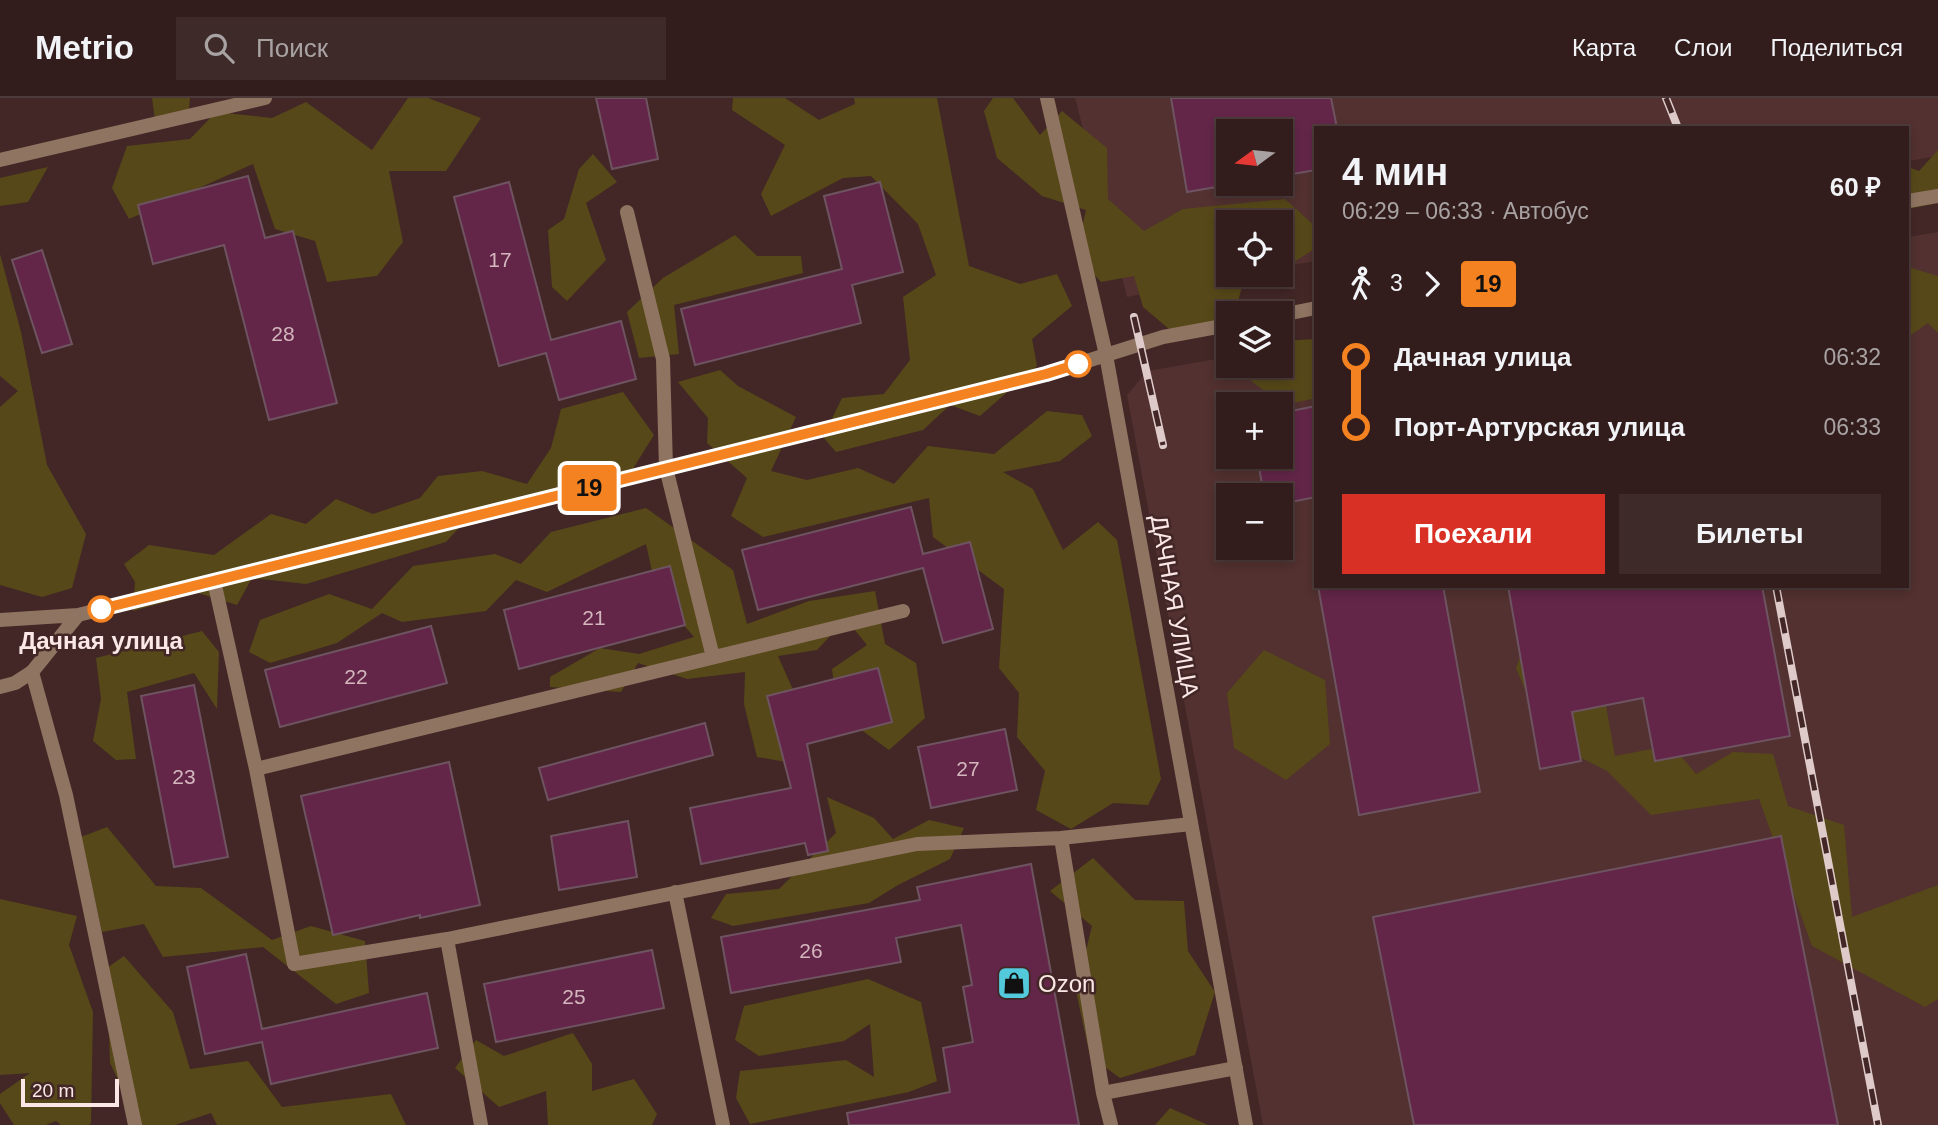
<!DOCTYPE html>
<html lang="ru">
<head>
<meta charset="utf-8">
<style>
	:root { --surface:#321d1c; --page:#3d2a29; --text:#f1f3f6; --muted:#a8a2a3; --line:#4d3b3b; --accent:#d93025 }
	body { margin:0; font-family:Helvetica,sans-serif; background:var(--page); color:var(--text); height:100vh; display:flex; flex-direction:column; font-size:26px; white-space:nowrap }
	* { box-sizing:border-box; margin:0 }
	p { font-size:23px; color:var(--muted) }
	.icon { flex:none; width:38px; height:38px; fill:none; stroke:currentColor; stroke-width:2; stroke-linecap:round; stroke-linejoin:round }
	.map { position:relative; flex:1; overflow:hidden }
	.details { position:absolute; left:1314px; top:28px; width:595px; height:462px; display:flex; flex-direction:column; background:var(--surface); border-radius:0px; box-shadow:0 4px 10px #0003,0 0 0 2px var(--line) }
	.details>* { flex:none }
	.badge { padding:0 14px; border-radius:5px; font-size:24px; line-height:46px }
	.needle { width:46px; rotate:255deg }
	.fabs { position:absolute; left:1216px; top:21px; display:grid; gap:14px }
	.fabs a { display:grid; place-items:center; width:77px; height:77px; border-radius:0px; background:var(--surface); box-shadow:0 4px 10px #0003,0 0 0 2px var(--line); font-size:35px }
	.scale { position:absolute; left:21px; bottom:18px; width:98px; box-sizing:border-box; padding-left:7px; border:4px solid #fae7e6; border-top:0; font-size:19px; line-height:24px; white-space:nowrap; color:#fae7e6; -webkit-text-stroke:5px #422726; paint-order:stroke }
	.map>.badge { position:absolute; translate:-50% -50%; box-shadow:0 0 0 4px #fff }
	.legs { display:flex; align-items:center; gap:10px; height:77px; padding:0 28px; font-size:23px }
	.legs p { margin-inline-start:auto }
	.headline { display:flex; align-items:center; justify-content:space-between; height:119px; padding:0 28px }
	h1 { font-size:38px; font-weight:800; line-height:52px }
	.cta { display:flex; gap:14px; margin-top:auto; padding:14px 28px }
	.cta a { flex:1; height:80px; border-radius:0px; background:var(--accent); color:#fff; font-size:28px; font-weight:800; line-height:80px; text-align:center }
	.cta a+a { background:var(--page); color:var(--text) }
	ul { padding:0 28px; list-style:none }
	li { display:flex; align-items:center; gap:24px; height:70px; font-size:26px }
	li i { display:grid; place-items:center; width:10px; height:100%; margin:0 9px; background:currentColor }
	li i::after { content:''; width:18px; height:18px; margin:-9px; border:5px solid; border-radius:50%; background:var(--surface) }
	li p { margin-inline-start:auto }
	li:first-child i { background:linear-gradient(#0000 50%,currentColor 0) }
	li:last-child i { background:linear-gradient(currentColor 50%,#0000 0) }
	header { display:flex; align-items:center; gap:42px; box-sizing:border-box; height:98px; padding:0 35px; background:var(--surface); border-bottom:2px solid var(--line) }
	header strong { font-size:33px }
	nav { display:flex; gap:38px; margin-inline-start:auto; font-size:24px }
	.search { width:490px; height:63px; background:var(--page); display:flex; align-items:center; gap:18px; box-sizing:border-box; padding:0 24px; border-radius:0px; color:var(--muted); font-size:26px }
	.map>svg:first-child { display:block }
	.built { fill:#523130; fill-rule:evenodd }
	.green { fill:#564818 }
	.building { fill:#632648; stroke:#6e5361; stroke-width:2 }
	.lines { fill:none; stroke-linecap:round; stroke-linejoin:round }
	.service { stroke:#8f7461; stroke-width:14 }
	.minor { stroke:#8f7461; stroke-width:14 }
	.tertiary { stroke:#8f7461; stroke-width:14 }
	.rail-casing { stroke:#decac9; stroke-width:8 }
	.rail { stroke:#422726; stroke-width:5; stroke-dasharray:16; stroke-linecap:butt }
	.line-1-casing { stroke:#fff; stroke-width:16 }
	.line-1 { stroke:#f58220; stroke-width:10 }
	.stop-1-dot { fill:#fff; stroke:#f58220; stroke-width:3.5 }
	.labels { text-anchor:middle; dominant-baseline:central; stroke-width:5; stroke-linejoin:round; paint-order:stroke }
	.number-label { font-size:21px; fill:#d4b7be }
	.street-label { font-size:24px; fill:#fae7e6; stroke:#422726 }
	.stop-label { font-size:24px; font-weight:bold; fill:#fae7e6; stroke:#422726 }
	.poi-label { font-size:24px; fill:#fae7e6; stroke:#422726; text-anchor:start }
</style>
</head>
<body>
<header>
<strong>Metrio</strong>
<div class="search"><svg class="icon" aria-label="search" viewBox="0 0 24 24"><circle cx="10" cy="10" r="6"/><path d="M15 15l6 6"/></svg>Поиск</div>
<nav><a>Карта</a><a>Слои</a><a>Поделиться</a></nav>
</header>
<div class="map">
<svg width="1938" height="1027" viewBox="0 0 1938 1027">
	<rect width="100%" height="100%" fill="#422726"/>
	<path class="built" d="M1075,0h863v58l-30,5v-33h-592v133l-35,6v-45h-53v53h15l-116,22zM1228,33h53v53h-53z
		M1938,134v893h-675l-136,-730 20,-24 81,-14v9h53l35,-25v245h592v-349zM1228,306h53v53h-53zM1228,397h53v53h-53z"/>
	<path class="green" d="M152,0h38l-1,11 -34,11z
		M408,0h20l53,20 -35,53h-57l14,71 -26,34 -50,6 -12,-41 -40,-12 -22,-65 -124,55 -17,-31 15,-42 63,-7 26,-27 56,6 34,-16 66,48z
		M733,0h52l34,22 36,-16 -1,-6h83l32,168 51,18 37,-10 15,32 -40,33 5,27 -57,50 -30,-11 -27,25 -87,22 -13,-15 19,-39 42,-4 26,-34 -7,-63 33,-22 -18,-51 -47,-48 -28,2 -72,38 -10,-22 24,-49 -53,-35z
		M993,0h20l27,37 22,-24 45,37 1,51 36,32 39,-22 102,-10 31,28v21l-22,14 -13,3v-43h-53v53h17l-10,38h-7v15l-46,12 -39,-33 -9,-31 -33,6 -25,-28 10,-44 -44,-14 -45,-38 -13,-47z
		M1938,52v53l-30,6v-42l11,4z
		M593,56l24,28 -31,21 20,57 -39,41 -15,-14 -4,-57 16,-11 15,-50z
		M48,69l-20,35 -28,4v-28z
		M735,137l22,21h44l2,17 -129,32 5,49 -40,4 -12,-46 36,-34z
		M0,156l21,78 26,133 39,69 -14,54 -30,9 -42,-12v-178l18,-16 -18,-15z
		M1908,169l30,9v57l-10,-10 -20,14z
		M1316,241v59l-32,7 -33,-24 9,-15h21v-25z
		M720,272l18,16 58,31 -25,54 36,9 51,-12 36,16 34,-38 66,8 53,-43 35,4 10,21 -32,25 -57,11 30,17 30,61 35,-28 19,18 44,239 -13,26 -35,-2 -42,26 -35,-19 9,-39 -28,-34 2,-44 -20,-25 5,-79 -71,-52 -4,-39 -166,39 -32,-21 16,-38 -40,-35 1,-25 -30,-36z
		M623,294l31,43 -30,48h-58l-33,27 -57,-1 -30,33 -140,42 -54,-6 -15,27 -39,-12 -65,18 2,-29 -11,-18 25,-19 65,10 57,-41 35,10 30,-25 37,15 47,-16 18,-22 44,-5 45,13 24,-36 10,-39z
		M646,410l87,62 14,54 62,-23 66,-10 10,53 31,19 9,55 -36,32 -51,-37 -6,-44 35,-24 -21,-26 -29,31 -39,6 32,72 -12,36 -41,-7 -13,-53 1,-32 -58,7 -49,-16 -17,29 -71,-5v-10l50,-29 39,6 55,-17 -37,-43 -11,-50 -99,48 -31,-12 -30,31 -84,11 -20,-9 -45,30 -67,20 -21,-11 11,-32 69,-26 43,15 41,-43 82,-12 26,10 30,-32z
		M1534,522l61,24 20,112 57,-11 24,29 37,-22 40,2 15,52 56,19 8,92 86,-32v114l-13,8 -113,-61 -53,-147 -108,16 -44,-44 -61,-31 -30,-72z
		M202,533l17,21 -2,57 -23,-36 -67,19 9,67 -20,1 -23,-19 8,-42 -5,-41z
		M1264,552l61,30 5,64 -44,36 -52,-32 -7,-55z
		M827,699l47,21 19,21 36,-19 35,8 -14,31 -52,26 -29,18 -136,23 -22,-8 15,-24 53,-5 57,-56z
		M107,729l49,59 45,2 71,52 39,-14 54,15 4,52 -33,11 -73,-57 -100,10 -19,-33 -42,8 -21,-95z
		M1093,760l42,42 49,1 4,50 27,41 -20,63 -75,23 -30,-22 -14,-65 16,-65 -42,-35z
		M0,801l77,17 -8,29 24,67 -2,111 -2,2h-28l-5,-4 -10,4h-32l-14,-22v-9l30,-21 -30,2z
		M124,858l49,56 17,57 58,-8 34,46 109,-13 15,31h-189l-6,-12 -36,12h-35l-30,-62 -3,-95z
		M868,881l53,23 16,79 -28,11 -159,32 -14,-26 4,-27 106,-11 28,17 -4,-53 -26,17 -85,15 -24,-16 9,-34z
		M573,935l19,31v27l42,-12 23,35 -5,11h-104l-2,-34 -47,16 -44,-39 21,-28 28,16z
		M1170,1010l38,17h-53z"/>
	<path class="building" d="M596,0h50l12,61 -46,10z
		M1171,0h160l6,30h-21v42l-35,6v-45h-53v54l-41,7z
		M248,78l17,62 28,-7 44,172 -68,17 -45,-175 -71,19 -15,-59z
		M509,84l42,158 70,-19 15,58 -77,21 -13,-47 -47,13 -45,-169z
		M880,84l23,90 -51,13 9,38 -166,42 -14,-56 161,-40 -18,-73z
		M42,152l30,94 -30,9 -30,-93z
		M1316,308v91l-35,7v-9h-17l-7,-38h24v-44z
		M911,409l12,47 47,-12 23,87 -50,14 -20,-75 -165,42 -16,-60z
		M670,468l15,59 -166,44 -15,-59z
		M1318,488h125l37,206 -121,23z
		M1508,488h254l28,150 -135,25 -12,-63 -71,14 9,49 -41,8z
		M431,528l16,57 -167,44 -15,-57z
		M878,570l14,54 -85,22 21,107 -20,4 -3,-12 -104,21 -11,-56 101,-20 -24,-92z
		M194,587l34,172 -54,10 -33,-171z
		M705,625l8,32 -165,45 -9,-32z
		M1005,631l12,61 -86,18 -13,-61z
		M449,664l31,143 -60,13v-3l-87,20 -32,-139z
		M628,723l9,56 -78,13 -8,-54z
		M1781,738l57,289h-424l-41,-208z
		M1031,766l48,261h-230l-2,-12 103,-21 -7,-44 30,-6 -10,-55 9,-2 -11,-60 -65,13 5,24 -170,31 -10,-56 199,-37 -3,-13z
		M652,852l12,58 -168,34 -12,-58z
		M246,856l16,75 165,-36 11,55 -167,36 -9,-42 -57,12 -18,-87z"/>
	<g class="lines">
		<path class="service" d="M627,114l36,147 3,109 47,189
			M214,483l42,188 38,195 153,-25 470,-95 144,-6 130,-14
			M0,589l15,-4 17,-11
			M256,671l647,-158
			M1061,740l42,255 8,32
			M675,794l48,233
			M447,841l34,186
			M1103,995l133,-25"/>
		<path class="minor" d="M0,62l265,-62
			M78,517l-46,57 34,123 69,330
			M0,522l78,-5 968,-241 60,-19 140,770"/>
		<path class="tertiary" d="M1047,0l59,257 57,-18 65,-12
			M1908,103l30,-5
			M1281,217l35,-7"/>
		<g class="rail-casing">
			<path id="rail" d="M1666,0l12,30
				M1134,219l29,128
				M1776,488l102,539"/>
		</g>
		<use href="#rail" class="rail"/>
	</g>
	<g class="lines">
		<g class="line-1-casing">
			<path id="line-1" d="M101,511l945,-235 32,-10"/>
		</g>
		<use href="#line-1" class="line-1"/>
	</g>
	<defs>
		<g id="shop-square" transform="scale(1.75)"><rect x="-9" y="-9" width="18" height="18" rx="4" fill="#53cadc" stroke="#422726"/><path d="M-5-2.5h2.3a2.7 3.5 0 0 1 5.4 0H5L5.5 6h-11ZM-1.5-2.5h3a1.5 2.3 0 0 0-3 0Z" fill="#111"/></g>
	</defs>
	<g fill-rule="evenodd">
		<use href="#shop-square" x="1014" y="885"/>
	</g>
	<g class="stop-1-dot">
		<circle cx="1078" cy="266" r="12"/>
		<circle cx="101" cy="511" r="12"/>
	</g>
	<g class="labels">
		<g class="number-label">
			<text x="500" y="161">17</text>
			<text x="283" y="235">28</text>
			<text x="594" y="519">21</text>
			<text x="356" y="578">22</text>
			<text x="968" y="670">27</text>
			<text x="184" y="678">23</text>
			<text x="811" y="852">26</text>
			<text x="574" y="898">25</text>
		</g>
		<g class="street-label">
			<text transform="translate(1175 508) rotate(80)">ДАЧНАЯ УЛИЦА</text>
		</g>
		<g class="stop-label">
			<text x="101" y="542">Дачная улица</text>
		</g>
		<g class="poi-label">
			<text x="1038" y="885">Ozon</text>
		</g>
	</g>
</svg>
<div class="fabs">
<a><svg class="needle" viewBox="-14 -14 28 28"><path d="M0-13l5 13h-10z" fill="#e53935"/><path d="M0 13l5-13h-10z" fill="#a8a2a3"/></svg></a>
<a><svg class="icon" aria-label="locate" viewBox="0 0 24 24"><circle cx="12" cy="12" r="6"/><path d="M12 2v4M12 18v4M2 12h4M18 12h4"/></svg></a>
<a><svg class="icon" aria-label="layers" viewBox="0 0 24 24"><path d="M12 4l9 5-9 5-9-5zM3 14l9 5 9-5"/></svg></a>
<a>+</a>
<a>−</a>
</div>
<div class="scale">20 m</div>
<b class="badge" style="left:589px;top:390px;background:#f58220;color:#111">19</b>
<section class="details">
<div class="headline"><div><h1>4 мин</h1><p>06:29 – 06:33 · Автобус</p></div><b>60 ₽</b></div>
<div class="legs"><svg class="icon" aria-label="walk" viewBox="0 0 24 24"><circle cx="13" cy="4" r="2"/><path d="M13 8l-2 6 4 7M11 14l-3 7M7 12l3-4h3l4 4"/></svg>3<svg class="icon" aria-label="forward" viewBox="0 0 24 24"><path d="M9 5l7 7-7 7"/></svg><b class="badge" style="background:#f58220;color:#111">19</b></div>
<ul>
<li><i style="color:#f58220"></i><b>Дачная улица</b><p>06:32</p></li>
<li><i style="color:#f58220"></i><b>Порт-Артурская улица</b><p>06:33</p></li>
</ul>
<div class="cta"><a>Поехали</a><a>Билеты</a></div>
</section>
</div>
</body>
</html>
